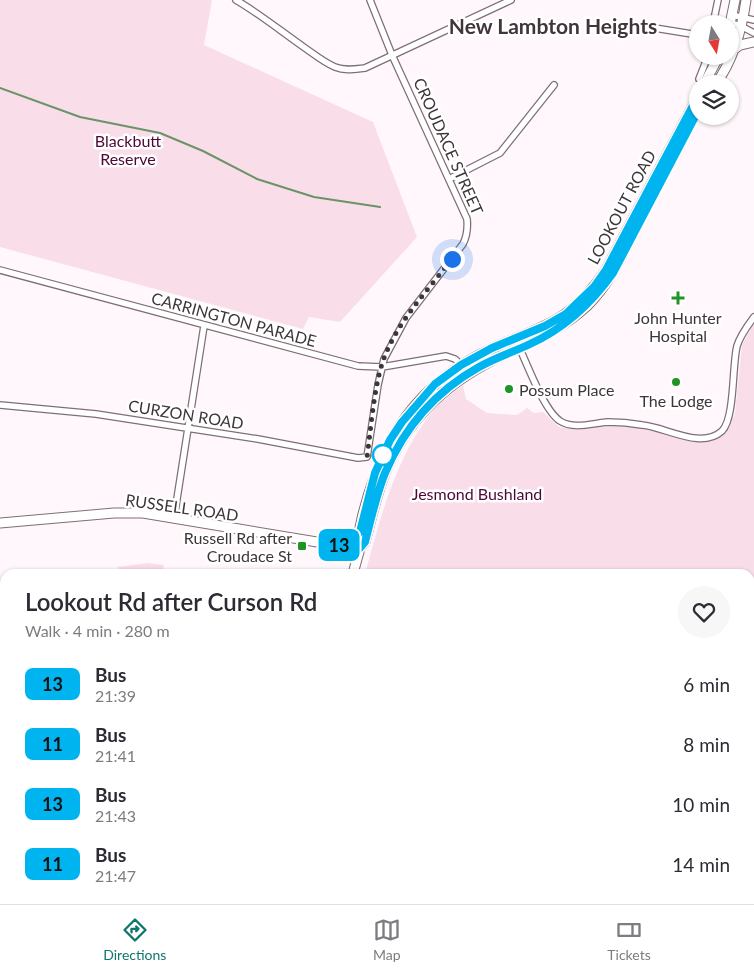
<!DOCTYPE html>
<html lang="en">
<head>
<meta charset="utf-8">
<style>
	:root { --surface:#fff; --page:#f7f7f7; --text:#2b2b33; --muted:#7c7c81; --line:#e1e1e2; --accent:#0f766e }
	body { margin:0; font-family:Lato,sans-serif; background:var(--page); color:var(--text); height:100vh; display:flex; flex-direction:column; font-size:19px; white-space:nowrap }
	* { box-sizing:border-box; margin:0 }
	p { font-size:16px; color:var(--muted) }
	.icon { flex:none; width:28px; height:28px; fill:none; stroke:currentColor; stroke-width:2; stroke-linecap:round; stroke-linejoin:round }
	.map { position:relative; flex:1; overflow:hidden }
	.details { position:absolute; left:0px; top:569px; width:755px; height:336px; display:flex; flex-direction:column; background:var(--surface); border-radius:15px 15px 0 0; box-shadow:0 1px 4px #0004 }
	.details>* { flex:none }
	.badge { padding:0 10px; border-radius:8px; font-size:18px; line-height:32px }
	.needle { width:32px; rotate:169deg }
	.tools { position:absolute; left:689px; top:15px; display:grid; gap:10px }
	.tools a { display:grid; place-items:center; width:50px; height:50px; border-radius:50%; background:var(--surface); box-shadow:0 1px 4px #0004; font-size:25px }
	.you { position:absolute; width:25px; height:25px; margin:-12px; border:4px solid #fff; border-radius:50%; background:#1a73e8; box-shadow:0 0 0 8px #1a73e833 }
	.map>.badge { position:absolute; translate:-50% -50%; box-shadow:0 0 0 2px #fff }
	.round { display:grid; place-items:center; flex:none; width:52px; height:52px; border-radius:26px; background:var(--page) }
	.summary { display:flex; align-items:center; justify-content:space-between; height:85px; padding:0 25px }
	h1 { font-size:24px; font-weight:600; line-height:38px }
	ul { padding:0; list-style:none }
	li { display:flex; align-items:center; gap:15px; height:60px; padding:0 25px }
	li div { flex:1 }
	li b { display:block; font-size:19px }
	li em { font-style:normal }
	li .badge { min-width:55px; font-weight:700; text-align:center }
	.dock { display:flex; justify-content:space-around; align-items:center; height:70px; border-top:1px solid var(--line); background:var(--surface); font-size:14px; color:var(--muted) }
	.dock a { display:grid; justify-items:center; gap:2px }
	.dock .selected { color:var(--accent) }
	.map>svg:first-child { display:block }
	.green { fill:#f9deea }
	.lines { fill:none; stroke-linecap:round; stroke-linejoin:round }
	.stream { stroke:#6b9368; stroke-width:2 }
	.minor-casing { stroke:#7e6e76; stroke-width:8 }
	.primary-casing { stroke:#7e6e76; stroke-width:11 }
	.trunk-casing { stroke:#7e6e76; stroke-width:11 }
	.minor { stroke:#fff; stroke-width:5.5 }
	.primary { stroke:#fff; stroke-width:9 }
	.trunk { stroke:#fff; stroke-width:9 }
	.line-casing { stroke:#fff; stroke-width:11 }
	.line { stroke:#00b5ef; stroke-width:8 }
	.walk { stroke:#3d3639; stroke-width:5; stroke-dasharray:0 9 }
	.poi-dot { fill:#1d9423; stroke:#fff; stroke-width:2 }
	.stop-dot { fill:#fff; stroke:#00b5ef; stroke-width:2.5 }
	.labels { text-anchor:middle; dominant-baseline:central; stroke-width:5; stroke-linejoin:round; paint-order:stroke }
	.park-label { font-size:16px; fill:#4e0734; stroke:#fff }
	.street-label { font-size:16px; fill:#3d3639; stroke:#fff }
	.poi-label { font-size:16px; fill:#3d3639; stroke:#fff }
	.district-label { font-size:21px; font-weight:bold; fill:#42343b; stroke:#fff }
</style>
</head>
<body>
<div class="map">
<svg width="754" height="904" viewBox="0 0 754 904">
	<rect width="100%" height="100%" fill="#fff7fb"/>
	<path class="green" d="M0,0h212l-8,45 169,77 44,115 -77,85 -31,-5 -6,12 -303,-82z
		M754,323v560l-4,13v-322h-385c15,-55 30,-115 66,-161 8,-10 21,-19 32,-28l3,14 21,14 30,2 10,-7 7,5 9,-1 16,15 17,3 21,-3 29,-1 36,7 35,9 14,-1 18,-13 6,-15 7,-68z
		M148,563l16,2 -2,9h-37l-8,-7z
		M462,900h30l-1,4h-30z
		M669,900h80l-2,4h-82z"/>
	<g class="lines">
		<path class="stream" d="M0,88l80,29 80,16 43,18 54,28 57,18 66,10
			M750,836l4,-2
			M474,904l1,-4
			M694,904l3,-4"/>
		<g class="minor-casing">
			<path id="minor" d="M236,0c24,14 46,32 69,48 10,7 20,15 30,19 10,4 20,2 30,1l146,-68
				M732,15l22,5
				M730,23l11,3 13,7
				M630,24l68,11
				M713,24l5,-24
				M699,79l9,-23
				M449,179l51,-26 54,-68
				M0,270l358,96 24,1 64,-11 9,3 6,6
				M515,338c10,20 28,72 45,83 14,9 33,2 48,1 12,0 23,1 34,3 24,2 59,25 80,6 13,-13 10,-65 15,-85 3,-10 11,-21 17,-29
				M0,405l96,9 162,25 100,19 9,-1 11,-72 6,-26 22,-41 57,-74c4,-8 5,-15 4,-25l-75,-164 -22,-55
				M174,518l30,-192
				M0,693l5,-1
				M0,869l5,11
				M14,900l2,4
				M73,900l1,4
				M144,900l1,4
				M225,900v4
				M377,900l5,4
				M649,900l3,3
				M42,904l13,-4
				M417,904l1,-4
				M529,904l1,-4
				M619,904l2,-4"/>
		</g>
		<g class="primary-casing">
			<path id="primary" d="M0,523l114,-10h29l216,36
				M338,545l11,-4 10,-9"/>
		</g>
		<g class="trunk-casing">
			<path id="trunk" d="M730,24l5,-24
				M733,50l7,-5 14,-3
				M704,84l15,-28
				M716,84c17,-24 26,-55 30,-84
				M359,549l6,-7c6,-22 11,-46 20,-69 21,-52 60,-89 110,-114 34,-17 61,-25 91,-52 22,-21 35,-49 48,-76 21,-40 41,-81 64,-120
				M353,574c2,-8 4,-15 6,-22 0,-4 -1,-8 -1,-12 0,-6 3,-15 4,-22 20,-80 55,-135 131,-170 24,-11 51,-19 72,-34 17,-12 30,-28 41,-44l92,-174
				M308,900v4"/>
		</g>
		<use href="#minor" class="minor"/>
		<use href="#primary" class="primary"/>
		<use href="#trunk" class="trunk"/>
	</g>
	<g class="lines">
		<g class="line-casing">
			<path id="line" d="M698,96l-92,174 -12,17 -28,27 -21,12 -53,22 -31,17 -26,19 -33,38 -12,18 -15,33 -15,59 -10,9 -12,5 21,3 6,-7c6,-23 11,-47 20,-69 19,-45 51,-82 94,-106 16,-9 34,-15 51,-23 35,-16 61,-40 83,-71l85,-162"/>
		</g>
		<use href="#line" class="line"/>
		<path class="walk" d="M383,455l-16,2c4,-29 7,-72 17,-99 14,-37 44,-68 68,-99"/>
	</g>
	<g class="poi-dot">
		<path d="M675.5 290.5h5v5h5v5h-5v5h-5v-5h-5v-5h5z"/>
		<circle cx="676" cy="382" r="5"/>
		<circle cx="509" cy="389" r="5"/>
		<rect x="297" y="541" width="10" height="10" rx="2.5"/>
	</g>
	<circle class="stop-dot" cx="383" cy="455" r="10"/>
	<g class="labels">
		<g class="park-label">
			<text x="128" y="140">Blackbutt<tspan x="128" dy="18">Reserve</tspan></text>
			<text x="477" y="493">Jesmond Bushland</text>
		</g>
		<g class="street-label">
			<text transform="translate(449 146) rotate(66)">CROUDACE STREET</text>
			<text transform="translate(621 207) rotate(-62)">LOOKOUT ROAD</text>
			<text transform="translate(234 319) rotate(15)">CARRINGTON PARADE</text>
			<text transform="translate(186 414) rotate(9)">CURZON ROAD</text>
			<text transform="translate(182 507) rotate(8)">RUSSELL ROAD</text>
		</g>
		<g class="poi-label">
			<text x="678" y="317">John Hunter<tspan x="678" dy="18">Hospital</tspan></text>
			<text x="519" y="389" text-anchor="start">Possum Place</text>
			<text x="676" y="400">The Lodge</text>
			<text x="292" y="537" text-anchor="end">Russell Rd after<tspan x="292" dy="18">Croudace St</tspan></text>
		</g>
		<g class="district-label">
			<text x="553" y="25">New Lambton Heights</text>
		</g>
	</g>
</svg>
<div class="tools">
<a><svg class="needle" viewBox="-14 -14 28 28"><path d="M0-13l5 13h-10z" fill="#e53935"/><path d="M0 13l5-13h-10z" fill="#7c7c81"/></svg></a>
<a><svg class="icon" aria-label="layers" viewBox="0 0 24 24"><path d="M12 4l9 5-9 5-9-5zM3 14l9 5 9-5"/></svg></a>
</div>
<div class="you" style="left:452px;top:259px"></div>
<b class="badge" style="left:339px;top:545px;background:#00b5ef;color:#111">13</b>
<section class="details">
<div class="summary"><div><h1>Lookout Rd after Curson Rd</h1><p>Walk · 4 min · 280 m</p></div><a class="round"><svg class="icon" aria-label="heart" viewBox="0 0 24 24"><path d="M12 20l-8-8c-3-5 5-10 8-4 3-6 11-1 8 4z"/></svg></a></div>
<ul>
<li><span class="badge" style="background:#00b5ef;color:#111">13</span><div><b>Bus</b><p>21:39</p></div><em>6 min</em></li>
<li><span class="badge" style="background:#00b5ef;color:#111">11</span><div><b>Bus</b><p>21:41</p></div><em>8 min</em></li>
<li><span class="badge" style="background:#00b5ef;color:#111">13</span><div><b>Bus</b><p>21:43</p></div><em>10 min</em></li>
<li><span class="badge" style="background:#00b5ef;color:#111">11</span><div><b>Bus</b><p>21:47</p></div><em>14 min</em></li>
</ul>
</section>
</div>
<nav class="dock">
<a class="selected"><svg class="icon" aria-label="directions" viewBox="0 0 24 24"><path d="M12 3l9 9-9 9-9-9zM9 14v-3h6M13 9l2 2-2 2"/></svg>Directions</a>
<a><svg class="icon" aria-label="map" viewBox="0 0 24 24"><path d="M3 6l6-2 6 2 6-2v14l-6 2-6-2-6 2zM9 4v14M15 6v14"/></svg>Map</a>
<a><svg class="icon" aria-label="tickets" viewBox="0 0 24 24"><path d="M3 7h18v10H3zM15 7v10"/></svg>Tickets</a>
</nav>
</body>
</html>
